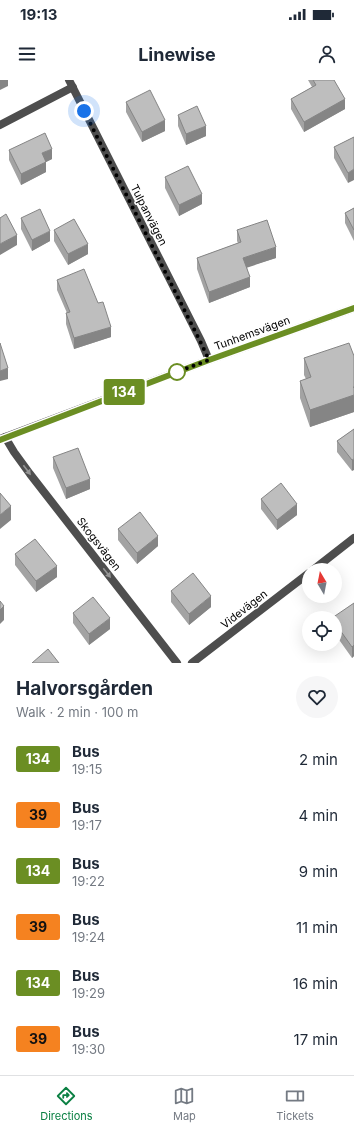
<!DOCTYPE html>
<html lang="en">
<head>
<meta charset="utf-8">
<style>
	:root { --surface:#fff; --page:#f6f6f7; --text:#1f2937; --muted:#747a83; --line:#e0e1e3; --accent:#0b8043 }
	body { margin:0; font-family:Inter,sans-serif; background:var(--page); color:var(--text); height:100vh; display:flex; flex-direction:column; font-size:15px; white-space:nowrap }
	* { box-sizing:border-box; margin:0 }
	p { font-size:13px; color:var(--muted) }
	.icon { flex:none; width:22px; height:22px; fill:none; stroke:currentColor; stroke-width:2; stroke-linecap:round; stroke-linejoin:round }
	.map { position:relative; height:583px; overflow:hidden }
	.panel { display:flex; flex-direction:column; background:var(--surface); flex:1 }
	.panel>* { flex:none }
	.badge { padding:0 8px; border-radius:3px; font-size:14px; line-height:26px }
	.needle { width:26px; rotate:350deg }
	.controls { position:absolute; left:302px; top:483px; display:grid; gap:8px }
	.controls a { display:grid; place-items:center; width:40px; height:40px; border-radius:50%; background:var(--surface); box-shadow:0 4px 16px #0002; font-size:20px }
	.you { position:absolute; width:20px; height:20px; margin:-10px; border:3px solid #fff; border-radius:50%; background:#1a73e8; box-shadow:0 0 0 6px #1a73e833 }
	.map>.badge { position:absolute; translate:-50% -50%; box-shadow:0 0 0 2px #fff }
	.round { display:grid; place-items:center; flex:none; width:42px; height:42px; border-radius:21px; background:var(--page) }
	.overview { display:flex; align-items:center; justify-content:space-between; height:68px; padding:0 16px }
	h1 { font-size:19px; font-weight:700; line-height:30px }
	ul { padding:0; list-style:none }
	li { display:flex; align-items:center; gap:12px; height:56px; padding:0 16px }
	li div { flex:1 }
	li b { display:block; font-size:15px }
	li em { font-style:normal }
	li .badge { min-width:44px; font-weight:700; text-align:center }
	.status { display:flex; justify-content:space-between; align-items:center; height:28px; padding:0 20px; background:var(--surface); direction:ltr }
	.status svg { height:11px; fill:currentColor }
	header { display:flex; justify-content:space-between; align-items:center; height:52px; padding:0 16px; background:var(--surface); font-size:18px; font-weight:700 }
	.menu { display:flex; justify-content:space-around; align-items:center; height:56px; border-top:1px solid var(--line); background:var(--surface); font-size:11px; color:var(--muted) }
	.menu a { display:grid; justify-items:center; gap:2px }
	.menu .current { color:var(--accent) }
	.map>svg:first-child { display:block }
	.lines { fill:none; stroke-linecap:round; stroke-linejoin:round }
	.minor { stroke:#4e4e4e; stroke-width:8 }
	.tertiary { stroke:#4e4e4e; stroke-width:8 }
	.wall { fill:#a3a3a3 }
	.shaded-wall { fill:#858585 }
	.building { fill:#bebebe; stroke:#858585 }
	.oneway { fill:#959595 }
	.line-casing { stroke:#fff; stroke-width:9 }
	.line { stroke:#6b8e23; stroke-width:6 }
	.walk { stroke:#000; stroke-width:4; stroke-dasharray:0 7.2 }
	.stop-dot { fill:#fff; stroke:#6b8e23; stroke-width:2 }
	.labels { text-anchor:middle; dominant-baseline:central; stroke-width:3; stroke-linejoin:round; paint-order:stroke }
	.street-label { font-size:11px; fill:#000; stroke:#fff }
</style>
</head>
<body>
<div class="status"><b>19:13</b><svg viewBox="0 0 49 12"><path d="M0 12V9h3v3zM5 12V6h3v6zM10 12V3h3v9zM15 12V0h3v12zM26 1h20v11H26zM47 4h2v5h-2z"/></svg></div>
<header><svg class="icon" aria-label="menu" viewBox="0 0 24 24"><path d="M4 6h16M4 12h16M4 18h16"/></svg>Linewise<svg class="icon" aria-label="person" viewBox="0 0 24 24"><circle cx="12" cy="8" r="4"/><path d="M4 21q1-7 8-7t8 7"/></svg></header>
<div class="map">
<svg width="354" height="583" viewBox="0 0 354 583">
	<rect width="100%" height="100%" fill="#fff"/>
	<g class="lines">
		<path class="minor" d="M69,0l132,261 8,19
			M0,45l73,-38
			M5,357l9,15 16,22 147,189
			M313,490l41,-32
			M192,583l117,-90"/>
		<path class="tertiary" d="M0,359l209,-79 145,-52"/>
	</g>
	<path class="wall" d="M308,0h26l11,29 -41,23 -13,-23v-10l21,-12z
		M126,22l39,29 -23,11 -16,-30z
		M178,35l28,21 -20,9 -8,-19z
		M354,57l-6,46 -14,-25v-11z
		M9,70l43,9 -6,3v10l-25,13 -12,-25z
		M165,97l37,27 -23,12 -14,-28z
		M354,128v33l-9,-18v-10z
		M21,138l29,23 -18,10 -11,-22z
		M54,150l34,24 -20,11 -14,-24z
		M237,150l39,28 -29,9 3,20 -41,16 -12,-34v-11l41,-15 -1,-2z
		M57,200l54,57 -37,12 -8,-25v-11h1l-10,-23z
		M354,276v56l-44,15 -10,-29v-17l6,-2 -2,-4v-17z
		M354,349l-2,42 -15,-19v-11z
		M53,377l37,32 -24,10 -13,-31z
		M261,419l36,16 -20,15 -16,-21z
		M118,449l40,17 -21,18 -19,-24z
		M15,474l42,23 -21,15 -21,-27z
		M171,511l40,16 -22,18 -18,-23z
		M354,523v53l-2,2 -17,-24v-16z
		M73,533l37,16 -21,16 -16,-22z"/>
	<path class="shaded-wall" d="M0,0h8v6l-8,4z
		M345,19v10l-41,23v-10z
		M165,40v11l-23,11v-10z
		M206,46v10l-20,9v-11z
		M52,69v10l-6,3v10l-25,13v-11l21,-21z
		M354,89v11l-6,3v-10z
		M202,114v10l-23,12v-11z
		M50,151v10l-18,10v-11z
		M17,155v10l-17,10v-11z
		M88,164v10l-20,11v-11z
		M276,167v11l-33,11v-11z
		M250,197v10l-41,16v-11z
		M111,247v10l-37,12v-11z
		M8,288v11l-8,2v-10z
		M353,307h1v25l-44,15v-17z
		M354,379v11l-2,1v-11z
		M90,399v10l-24,10v-11z
		M297,424v11l-20,15v-10z
		M11,426v14l-11,9v-14z
		M158,456v10l-21,18v-11z
		M57,486v11l-21,15v-11z
		M211,516v11l-22,18v-11z
		M4,526v14l-4,4v-14z
		M110,538v11l-21,16v-11z
		M354,565v11l-2,2v-11z"/>
	<path class="building" d="M313,0h21l11,19 -41,23 -13,-23 25,-14z
		M150,10l15,30 -23,12 -16,-30z
		M197,26l9,20 -20,8 -8,-19z
		M45,53l7,16 -10,4 4,9 -25,12 -12,-24z
		M354,57v32l-6,4 -14,-26z
		M188,86l14,28 -23,11 -14,-28z
		M354,128v22l-9,-17z
		M40,129l10,22 -18,9 -11,-22z
		M6,134l11,21 -17,9v-26z
		M74,139l14,25 -20,10 -14,-24z
		M267,140l9,27 -33,11 7,19 -41,15 -12,-34 44,-16 -4,-12z
		M84,189l14,34 5,-1 8,25 -37,11 -8,-25 4,-1 -13,-32z
		M0,263l8,25 -8,3z
		M349,263l5,13v31h-1l1,1v7l-44,15 -10,-29 11,-4 -7,-19z
		M354,349v30l-2,1 -15,-19z
		M78,368l12,31 -24,9 -13,-31z
		M281,403l16,21 -20,16 -16,-21z
		M0,413l11,13 -11,9z
		M140,432l18,24 -21,17 -19,-24z
		M35,459l22,27 -21,15 -21,-27z
		M193,493l18,23 -22,18 -18,-23z
		M93,517l17,21 -21,16 -16,-21z
		M0,521l4,5 -4,4z
		M354,523v42l-2,2 -17,-24v-5h-3z
		M48,569l11,14h-27z"/>
	<defs><path id="oneway-solid" d="M-6-.8H1V-3.2L6.5 0L1 3.2V.8H-6Z"/></defs>
	<g class="oneway">
		<use href="#oneway-solid" transform="translate(27 390) rotate(53)"/>
		<use href="#oneway-solid" transform="translate(107 493) rotate(52)"/>
	</g>
	<g class="lines">
		<g class="line-casing">
			<path id="line" d="M0,360l209,-80 145,-52"/>
		</g>
		<use href="#line" class="line"/>
		<path class="walk" d="M84,31l116,230 9,19 -32,12"/>
	</g>
	<circle class="stop-dot" cx="177" cy="292" r="8"/>
	<g class="labels">
		<g class="street-label">
			<text transform="translate(149 135) rotate(63)">Tulpanvägen</text>
			<text transform="translate(252 253) rotate(-20)">Tunhemsvägen</text>
			<text transform="translate(99 464) rotate(52)">Skogsvägen</text>
			<text transform="translate(244 529) rotate(-38)">Videvägen</text>
		</g>
	</g>
</svg>
<div class="controls">
<a><svg class="needle" viewBox="-14 -14 28 28"><path d="M0-13l5 13h-10z" fill="#e53935"/><path d="M0 13l5-13h-10z" fill="#747a83"/></svg></a>
<a><svg class="icon" aria-label="locate" viewBox="0 0 24 24"><circle cx="12" cy="12" r="6"/><path d="M12 2v4M12 18v4M2 12h4M18 12h4"/></svg></a>
</div>
<div class="you" style="left:84px;top:31px"></div>
<b class="badge" style="left:124px;top:312px;background:#6b8e23;color:#fff">134</b>
</div>
<section class="panel">
<div class="overview"><div><h1>Halvorsgården</h1><p>Walk · 2 min · 100 m</p></div><a class="round"><svg class="icon" aria-label="heart" viewBox="0 0 24 24"><path d="M12 20l-8-8c-3-5 5-10 8-4 3-6 11-1 8 4z"/></svg></a></div>
<ul>
<li><span class="badge" style="background:#6b8e23;color:#fff">134</span><div><b>Bus</b><p>19:15</p></div><em>2 min</em></li>
<li><span class="badge" style="background:#f58220;color:#111">39</span><div><b>Bus</b><p>19:17</p></div><em>4 min</em></li>
<li><span class="badge" style="background:#6b8e23;color:#fff">134</span><div><b>Bus</b><p>19:22</p></div><em>9 min</em></li>
<li><span class="badge" style="background:#f58220;color:#111">39</span><div><b>Bus</b><p>19:24</p></div><em>11 min</em></li>
<li><span class="badge" style="background:#6b8e23;color:#fff">134</span><div><b>Bus</b><p>19:29</p></div><em>16 min</em></li>
<li><span class="badge" style="background:#f58220;color:#111">39</span><div><b>Bus</b><p>19:30</p></div><em>17 min</em></li>
</ul>
</section>
<nav class="menu">
<a class="current"><svg class="icon" aria-label="directions" viewBox="0 0 24 24"><path d="M12 3l9 9-9 9-9-9zM9 14v-3h6M13 9l2 2-2 2"/></svg>Directions</a>
<a><svg class="icon" aria-label="map" viewBox="0 0 24 24"><path d="M3 6l6-2 6 2 6-2v14l-6 2-6-2-6 2zM9 4v14M15 6v14"/></svg>Map</a>
<a><svg class="icon" aria-label="tickets" viewBox="0 0 24 24"><path d="M3 7h18v10H3zM15 7v10"/></svg>Tickets</a>
</nav>
</body>
</html>
